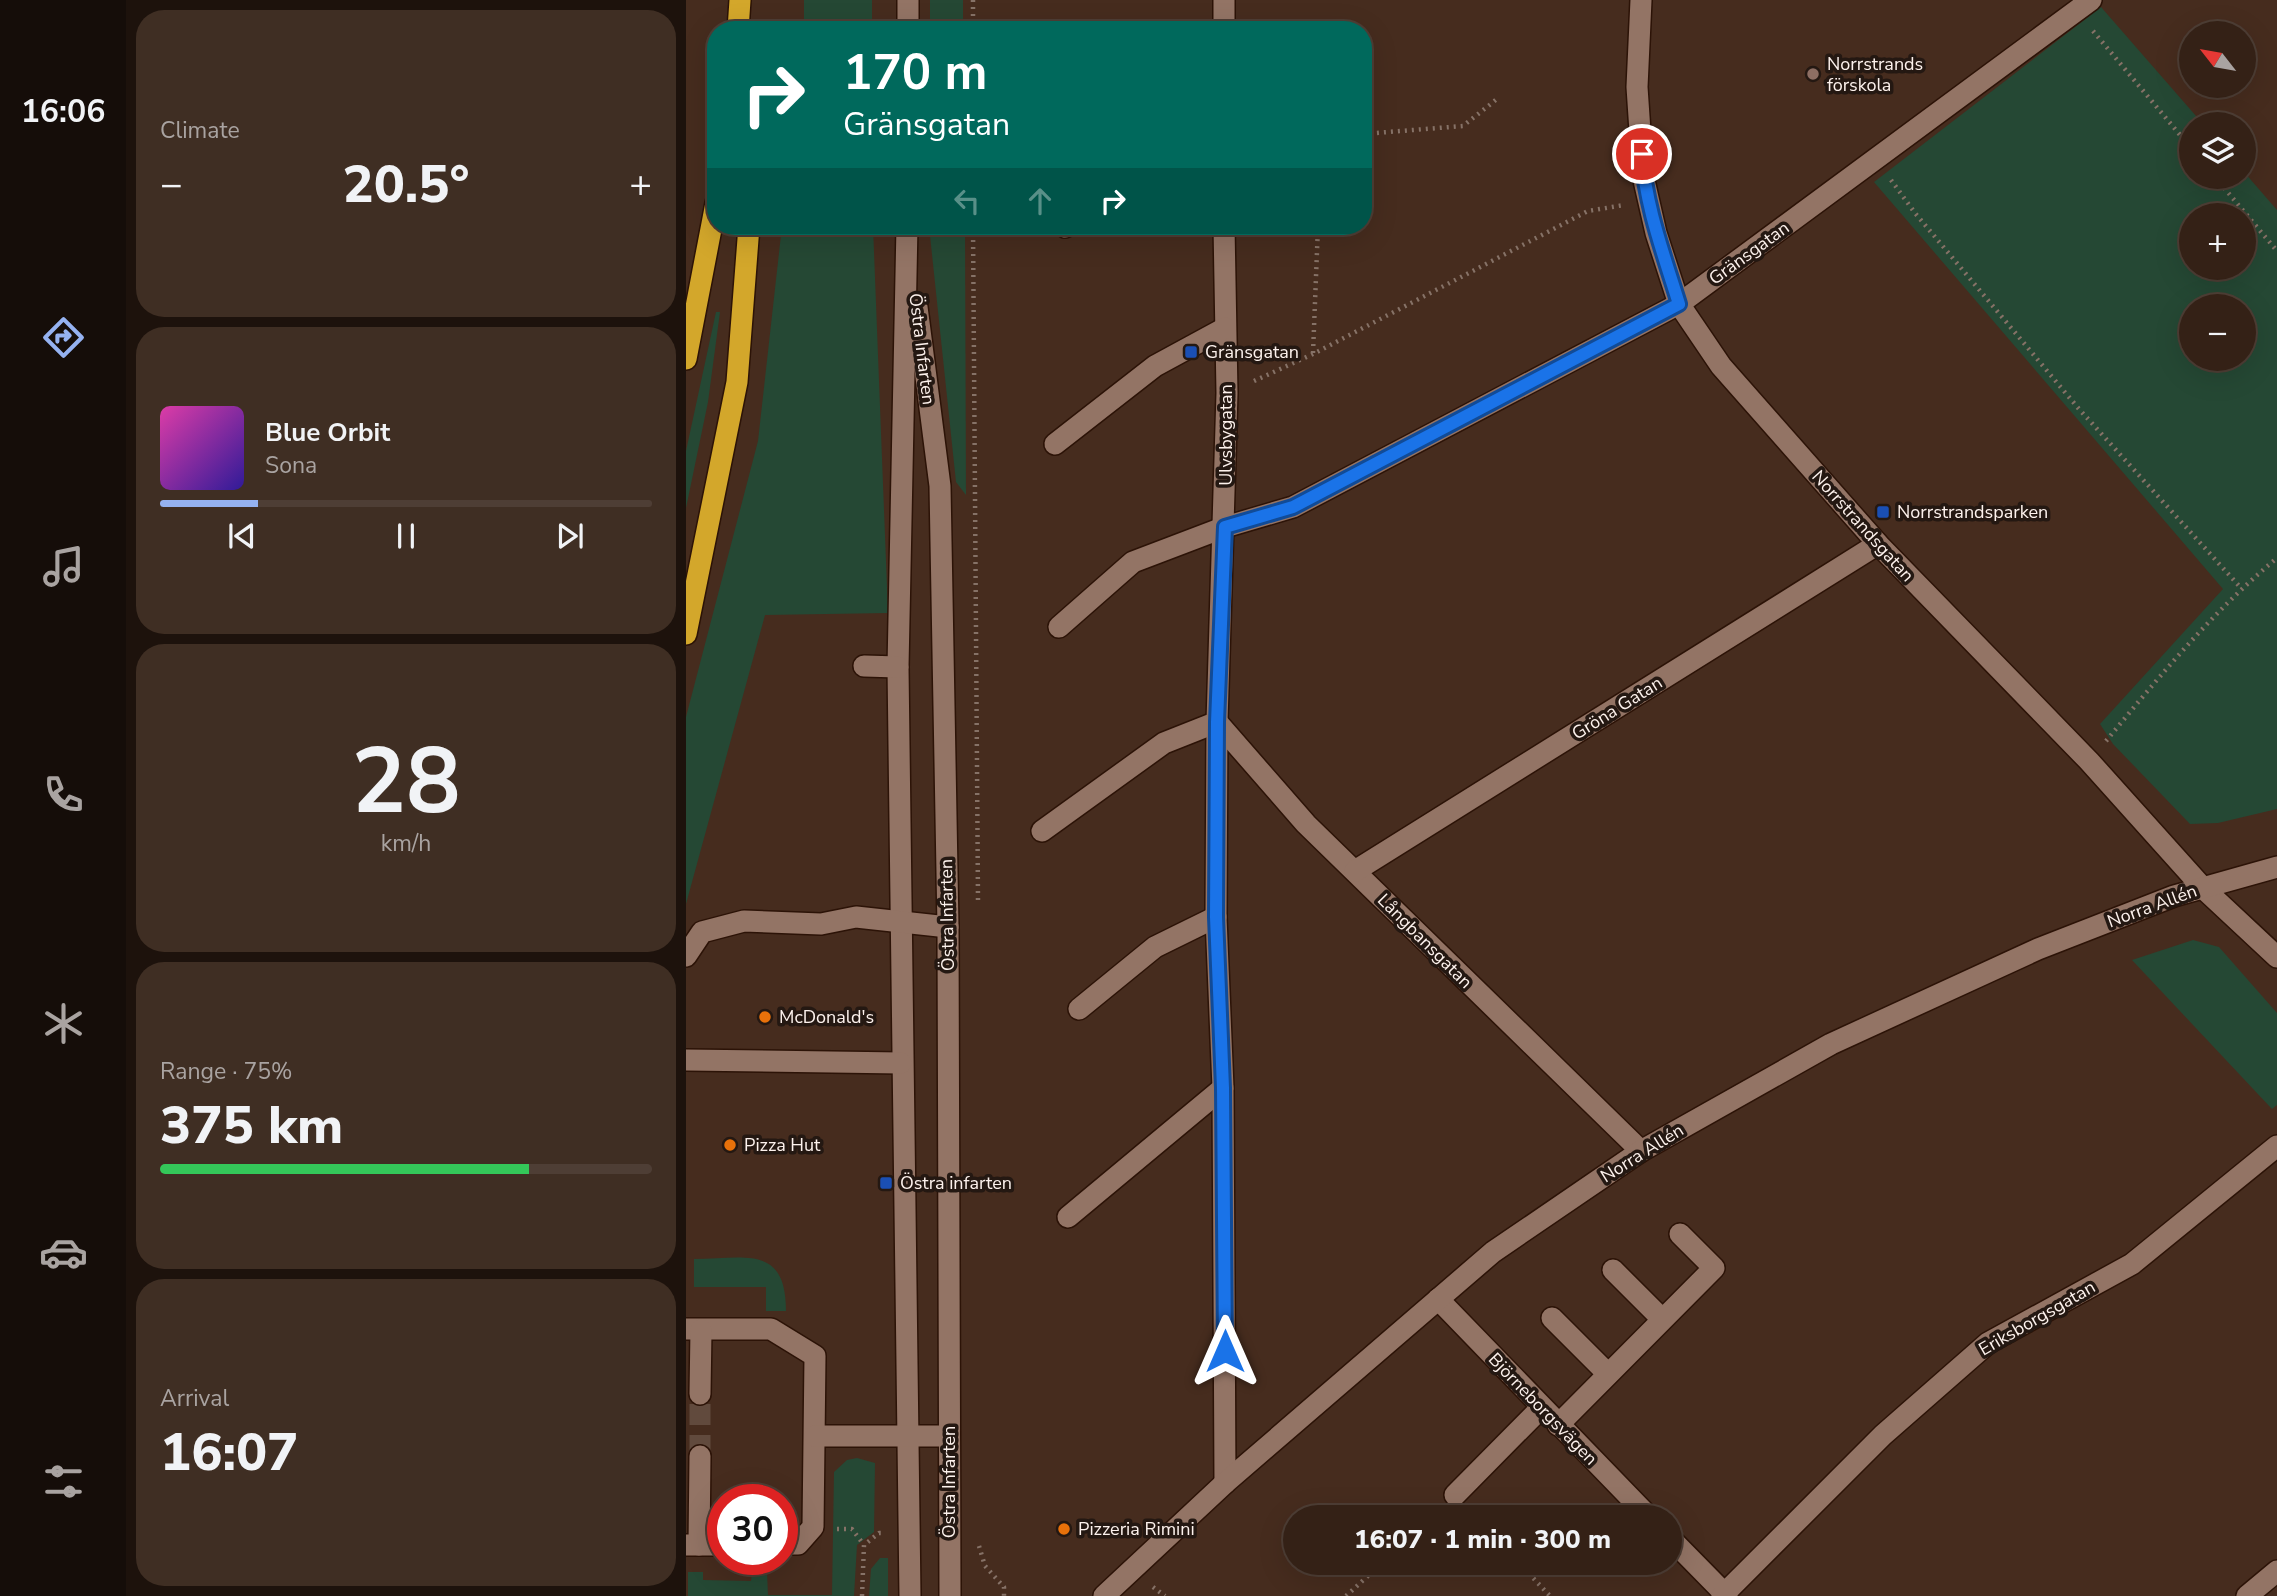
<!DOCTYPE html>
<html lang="en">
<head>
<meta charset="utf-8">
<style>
  body { margin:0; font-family:"Nunito Sans",sans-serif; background:#3f2e23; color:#f1f3f6; height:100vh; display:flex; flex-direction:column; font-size:26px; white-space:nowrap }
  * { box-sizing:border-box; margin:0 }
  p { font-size:23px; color:#a9a3a1 }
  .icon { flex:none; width:38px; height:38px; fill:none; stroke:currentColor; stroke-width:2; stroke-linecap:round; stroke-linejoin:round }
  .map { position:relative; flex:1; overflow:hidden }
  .sheet { display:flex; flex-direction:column; gap:10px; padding:10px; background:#1d120c; width:560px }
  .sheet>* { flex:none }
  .banner { position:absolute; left:21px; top:21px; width:665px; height:214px; border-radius:28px; box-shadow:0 7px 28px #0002,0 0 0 2px #4e3e35; background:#00695c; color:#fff; overflow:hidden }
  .needle { width:46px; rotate:301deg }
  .controls { position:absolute; left:1493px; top:21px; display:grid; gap:14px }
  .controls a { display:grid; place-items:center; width:77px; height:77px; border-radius:50%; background:#342116; box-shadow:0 7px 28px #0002,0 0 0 2px #4e3e35; font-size:35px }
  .speed { position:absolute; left:21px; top:1484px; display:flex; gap:14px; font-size:35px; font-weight:700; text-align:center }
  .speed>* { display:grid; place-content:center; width:91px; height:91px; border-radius:50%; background:#342116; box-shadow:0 7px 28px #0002,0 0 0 2px #4e3e35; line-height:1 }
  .speed .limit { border:10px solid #d22; background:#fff; color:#111 }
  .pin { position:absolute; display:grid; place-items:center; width:60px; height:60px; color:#fff; margin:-30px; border:4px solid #fff; border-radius:50%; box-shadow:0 2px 7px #0007 }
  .me { position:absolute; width:77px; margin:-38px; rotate:0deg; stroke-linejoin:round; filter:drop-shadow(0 0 5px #0008) }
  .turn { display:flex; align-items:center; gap:24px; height:147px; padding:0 21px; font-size:32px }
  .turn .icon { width:91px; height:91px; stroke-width:2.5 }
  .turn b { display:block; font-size:49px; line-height:60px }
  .lanes { display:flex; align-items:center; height:66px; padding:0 21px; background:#0003; justify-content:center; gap:35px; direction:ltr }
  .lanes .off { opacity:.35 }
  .big { font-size:52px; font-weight:800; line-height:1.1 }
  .sheet .tile { flex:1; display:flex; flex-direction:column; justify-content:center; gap:10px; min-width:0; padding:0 24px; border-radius:28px; background:#3f2e23 }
  .sheet .dial { align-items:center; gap:0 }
  .dial b { font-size:91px; line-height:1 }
  .song { display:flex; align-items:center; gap:21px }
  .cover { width:84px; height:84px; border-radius:10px; background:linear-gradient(135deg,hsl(320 70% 55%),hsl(250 70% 35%)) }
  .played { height:7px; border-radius:4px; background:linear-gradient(90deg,#95b2f1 20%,#4e3e35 20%) }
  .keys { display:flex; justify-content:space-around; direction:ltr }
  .heat { display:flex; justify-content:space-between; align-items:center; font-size:38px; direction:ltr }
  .charge { height:10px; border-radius:5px; background:linear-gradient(90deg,#34c759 75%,#4e3e35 0) }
  .trip { position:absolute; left:597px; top:1505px; width:399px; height:70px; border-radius:35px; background:#342116; box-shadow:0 7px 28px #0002,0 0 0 2px #4e3e35; font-weight:800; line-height:70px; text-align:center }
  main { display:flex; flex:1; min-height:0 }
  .tab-bar { display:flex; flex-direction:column; width:126px; justify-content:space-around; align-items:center; background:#150d09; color:#a9a3a1 }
  .tab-bar .icon { width:49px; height:49px }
  .tab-bar .current { color:#95b2f1 }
  .tab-bar b { font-size:32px; color:#f1f3f6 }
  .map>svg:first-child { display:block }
  .green { fill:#254834; fill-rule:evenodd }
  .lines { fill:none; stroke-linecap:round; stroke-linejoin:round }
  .minor-tunnel { stroke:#614a3d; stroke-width:21; stroke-dasharray:21 10; stroke-linecap:butt }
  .minor-casing { stroke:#2c1307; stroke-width:24 }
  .highway-casing { stroke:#2c1307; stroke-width:24 }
  .path { stroke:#867267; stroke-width:4.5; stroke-dasharray:2 5; stroke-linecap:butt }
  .minor { stroke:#937465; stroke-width:21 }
  .highway { stroke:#d3a72b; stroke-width:21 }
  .route-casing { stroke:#114b97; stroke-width:18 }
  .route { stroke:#1a73e8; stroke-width:12 }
  .education-dot { fill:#8d6e63; stroke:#241812; stroke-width:2.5 }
  .transit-dot { fill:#1a4fb4; stroke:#241812; stroke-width:2.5 }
  .food-dot { fill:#e8710a; stroke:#241812; stroke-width:2.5 }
  .labels { text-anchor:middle; stroke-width:7; stroke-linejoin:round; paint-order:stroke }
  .poi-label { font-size:18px; fill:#fdf2ed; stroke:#241812; text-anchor:start }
  .street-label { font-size:18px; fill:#fdf2ed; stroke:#241812 }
</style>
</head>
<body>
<main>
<nav class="tab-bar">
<b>16:06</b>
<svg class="icon current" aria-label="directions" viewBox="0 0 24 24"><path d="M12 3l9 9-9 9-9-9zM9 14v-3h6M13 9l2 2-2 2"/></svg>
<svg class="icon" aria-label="music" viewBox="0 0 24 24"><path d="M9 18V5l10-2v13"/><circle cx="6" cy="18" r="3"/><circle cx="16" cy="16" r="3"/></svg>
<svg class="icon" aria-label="phone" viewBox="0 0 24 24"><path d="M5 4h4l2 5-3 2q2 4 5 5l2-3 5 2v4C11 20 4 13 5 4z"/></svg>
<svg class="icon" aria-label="climate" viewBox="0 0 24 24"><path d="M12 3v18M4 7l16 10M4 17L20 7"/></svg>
<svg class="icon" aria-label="car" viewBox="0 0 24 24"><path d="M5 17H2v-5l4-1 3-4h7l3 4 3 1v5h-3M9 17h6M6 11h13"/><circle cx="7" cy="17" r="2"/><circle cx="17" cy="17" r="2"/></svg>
<svg class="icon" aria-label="filters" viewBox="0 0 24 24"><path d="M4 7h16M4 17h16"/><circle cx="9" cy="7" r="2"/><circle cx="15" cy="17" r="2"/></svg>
</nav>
<section class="sheet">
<div class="tile"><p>Climate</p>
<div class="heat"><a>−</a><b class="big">20.5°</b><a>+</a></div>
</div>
<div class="tile">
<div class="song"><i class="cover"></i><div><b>Blue Orbit</b><p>Sona</p></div></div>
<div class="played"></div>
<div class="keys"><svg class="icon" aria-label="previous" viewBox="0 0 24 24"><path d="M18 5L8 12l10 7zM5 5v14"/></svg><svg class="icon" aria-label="pause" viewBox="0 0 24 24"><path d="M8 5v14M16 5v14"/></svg><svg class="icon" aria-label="next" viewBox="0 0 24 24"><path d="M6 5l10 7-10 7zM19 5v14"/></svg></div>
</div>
<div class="tile dial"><b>28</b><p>km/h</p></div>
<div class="tile"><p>Range · 75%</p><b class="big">375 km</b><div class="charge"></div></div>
<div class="tile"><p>Arrival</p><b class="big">16:07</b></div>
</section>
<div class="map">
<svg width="1591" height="1596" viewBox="0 0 1591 1596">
  <rect width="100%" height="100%" fill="#462c1e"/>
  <!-- green -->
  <g class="green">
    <rect x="118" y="0" width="68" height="30"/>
    <rect x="244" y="0" width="33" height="30"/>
    <path d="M1415 7 1517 124H1505V177H1558V172L1591 210V809L1532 823 1504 824 1427 744 1414 724 1537 589 1188 182ZM1505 215H1558V268H1505ZM1505 306H1558V359H1505Z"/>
    <path d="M96 226H187L202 613 79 615 0 904V717L72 441Z"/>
    <path d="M243 226H279L280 495 270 482Z"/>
    <path d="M30 312H34L22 402 0 508V451Z"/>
    <path d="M1507 940 1533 947 1591 1013V1105L1586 1109 1446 960Z"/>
    <path d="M8 1259C59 1259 100 1244 100 1311H80V1287H8Z"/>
    <path d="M171 1458 189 1463 188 1532 171 1545 168 1596H2V1572H17V1580L65 1581 66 1572H81L82 1595H146L148 1472 161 1460Z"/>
    <path d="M194 1558H202V1596H183L185 1569Z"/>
  </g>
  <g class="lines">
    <!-- minor-tunnel -->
    <path class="minor-tunnel" d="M14 1456V1394"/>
    <defs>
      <g id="minor">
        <path d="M955 0 951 87 957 176 970 233 993 304 1035 366 1192 544 1403 761 1517 888 1591 957"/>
        <path d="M222 30V0"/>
        <path d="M538 30V0"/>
        <path d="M221 226 212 667 224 1596"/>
        <path d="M538 226 541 393 531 722 530 917 537 1088 539 1483"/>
        <path d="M379 227 381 226"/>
        <path d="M231 307 254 486 262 927 264 1596"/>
        <path d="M369 444 469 366 539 328"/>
        <path d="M373 627 447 562 539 527 607 507 993 304 1405 0"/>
        <path d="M178 666 212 667"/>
        <path d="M356 831 478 743 531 722 620 824 955 1151"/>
        <path d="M669 871 1192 544"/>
        <path d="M0 956 16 932 58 921 135 924 170 917 262 927"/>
        <path d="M393 1009 469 947 530 917"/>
        <path d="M0 1060 215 1063"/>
        <path d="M382 1217 537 1088"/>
        <path d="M927 1270 976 1319"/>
        <path d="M752 1299 963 1517"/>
        <path d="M866 1318 922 1374"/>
        <path d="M0 1329H85L129 1356 127 1527 112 1544H96"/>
        <path d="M14 1394 15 1330"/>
        <path d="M872 1425 1028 1268 994 1234"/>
        <path d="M129 1436H263"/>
        <path d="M769 1495 855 1408"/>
        <path d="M984 1538 1041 1596"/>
        <path d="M0 1545H37"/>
        <path d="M13 1545 14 1456"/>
        <path d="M418 1596 539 1483 807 1252 955 1151 1145 1044 1352 949 1488 896 1591 867"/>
        <path d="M1036 1596 1197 1435 1302 1343 1446 1264 1591 1146"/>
        <path d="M1561 1596 1591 1571"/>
      </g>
      <g id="highway">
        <path d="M52 30 54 0"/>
        <path d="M0 359 30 203"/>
        <path d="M0 634 51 382 63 226"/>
      </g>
    </defs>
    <!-- minor casing -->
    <use href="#minor" class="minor-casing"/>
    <!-- highway casing -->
    <use href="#highway" class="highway-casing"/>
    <!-- path -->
    <g class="path">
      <path d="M287 30V0"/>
      <path d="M1407 31 1505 148"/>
      <path d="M677 134 777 126 811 99"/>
      <path d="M1529 177 1591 251"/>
      <path d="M1205 180 1229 213 1393 409 1555 588"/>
      <path d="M287 226 292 901"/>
      <path d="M627 353 632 226"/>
      <path d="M568 381 627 354 902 211 938 205"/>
      <path d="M1420 741C1473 677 1526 612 1591 558"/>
      <path d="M151 1529H166L178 1545"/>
      <path d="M293 1546 299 1566 318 1587V1596"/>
      <path d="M833 1563 864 1596"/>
      <path d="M467 1587 479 1596"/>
      <path d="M176 1596 178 1545 193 1533H199"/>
      <path d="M660 1596 696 1563"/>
    </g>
    <!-- minor -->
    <use href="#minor" class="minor"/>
    <!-- highway -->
    <use href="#highway" class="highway"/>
  </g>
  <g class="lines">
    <defs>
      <path id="route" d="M539 1351 537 1088 530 917 531 722 539 527 607 507 993 304C978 255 959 205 956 154"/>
    </defs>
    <!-- route casing -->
    <use href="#route" class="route-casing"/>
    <!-- route -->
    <use href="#route" class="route"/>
  </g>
  <!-- markers -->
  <circle class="education-dot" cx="1127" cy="74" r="7"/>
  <g class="transit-dot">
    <rect x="498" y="345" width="14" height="14" rx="3.5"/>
    <rect x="1190" y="505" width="14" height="14" rx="3.5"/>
    <rect x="193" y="1176" width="14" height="14" rx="3.5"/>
  </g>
  <g class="food-dot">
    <circle cx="79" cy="1017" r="7"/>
    <circle cx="44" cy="1145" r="7"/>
    <circle cx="378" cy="1529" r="7"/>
  </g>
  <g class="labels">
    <!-- poi labels -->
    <g class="poi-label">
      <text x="1141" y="70">Norrstrands<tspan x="1141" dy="21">förskola</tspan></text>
      <text x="519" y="358">Gränsgatan</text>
      <text x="1211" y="518">Norrstrandsparken</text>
      <text x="93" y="1023">McDonald's</text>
      <text x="58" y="1151">Pizza Hut</text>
      <text x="214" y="1189">Östra infarten</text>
      <text x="392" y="1535">Pizzeria Rimini</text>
    </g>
    <!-- street labels -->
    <g class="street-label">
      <text transform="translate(1063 253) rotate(-36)" y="6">Gränsgatan</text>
      <text transform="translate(236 349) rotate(83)" y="6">Östra Infarten</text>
      <text transform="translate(540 435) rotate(-90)" y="6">Ulvsbygatan</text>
      <text transform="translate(1177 526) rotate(48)" y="6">Norrstrandsgatan</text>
      <text transform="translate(931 708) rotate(-32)" y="6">Gröna Gatan</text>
      <text transform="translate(1466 906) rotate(-20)" y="6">Norra Allén</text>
      <text transform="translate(261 915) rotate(-91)" y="6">Östra Infarten</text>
      <text transform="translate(739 941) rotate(45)" y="6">Långbansgatan</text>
      <text transform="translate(956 1153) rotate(-32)" y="6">Norra Allén</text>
      <text transform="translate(1351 1318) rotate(-30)" y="6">Eriksborgsgatan</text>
      <text transform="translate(857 1409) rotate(46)" y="6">Björneborgsvägen</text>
      <text transform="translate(263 1482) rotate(-90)" y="6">Östra Infarten</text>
    </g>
  </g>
</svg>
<div class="controls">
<a><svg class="needle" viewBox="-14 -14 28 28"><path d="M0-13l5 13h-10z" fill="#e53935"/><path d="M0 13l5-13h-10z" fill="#a9a3a1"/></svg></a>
<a><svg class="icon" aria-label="layers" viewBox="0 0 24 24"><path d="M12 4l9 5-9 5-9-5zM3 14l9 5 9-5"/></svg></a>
<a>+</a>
<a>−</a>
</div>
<div class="speed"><div class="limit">30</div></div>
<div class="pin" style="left:956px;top:154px;background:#d93025"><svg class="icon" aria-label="arrive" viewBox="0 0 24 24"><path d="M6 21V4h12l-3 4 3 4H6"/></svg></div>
<svg class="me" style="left:539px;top:1351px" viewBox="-20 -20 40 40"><path d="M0-17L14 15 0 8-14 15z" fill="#1a73e8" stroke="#fff" stroke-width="4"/></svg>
<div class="trip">16:07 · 1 min · 300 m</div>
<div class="banner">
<div class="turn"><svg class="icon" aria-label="right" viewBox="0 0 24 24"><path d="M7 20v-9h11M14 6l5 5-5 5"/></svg><div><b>170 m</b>Gränsgatan</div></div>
<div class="lanes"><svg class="icon off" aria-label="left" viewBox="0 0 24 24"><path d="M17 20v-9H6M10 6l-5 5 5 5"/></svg><svg class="icon off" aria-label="ahead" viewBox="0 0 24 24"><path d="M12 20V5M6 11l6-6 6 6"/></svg><svg class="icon" aria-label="right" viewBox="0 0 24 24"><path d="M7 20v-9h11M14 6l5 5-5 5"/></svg></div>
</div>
</div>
</main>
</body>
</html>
